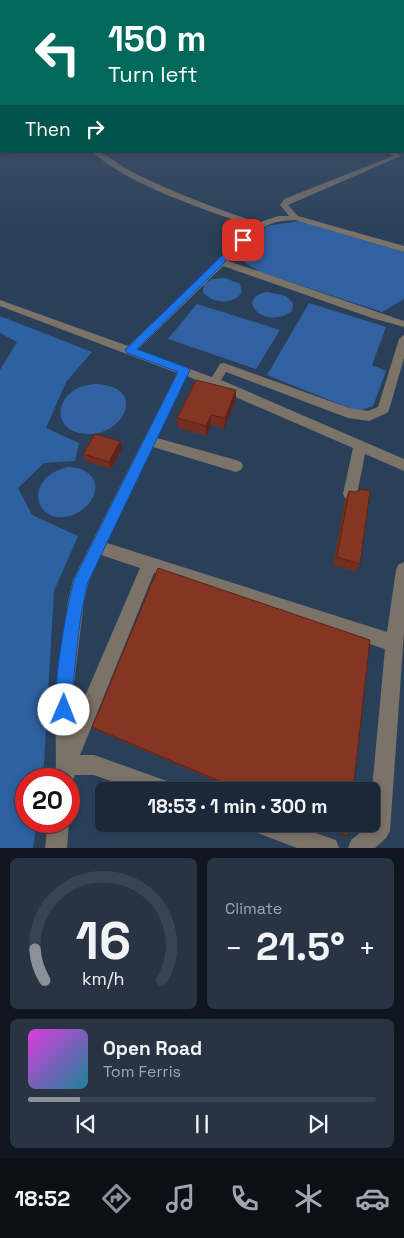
<!DOCTYPE html>
<html lang="en">
<head>
<meta charset="utf-8">
<style>
  body { margin:0; font-family:"Space Grotesk",sans-serif; background:#283443; color:#f1f3f6; height:100vh; display:flex; flex-direction:column; font-size:19px; white-space:nowrap }
  * { box-sizing:border-box; margin:0 }
  p { font-size:16px; color:#a0a6ae }
  .icon { flex:none; width:28px; height:28px; fill:none; stroke:currentColor; stroke-width:2; stroke-linecap:round; stroke-linejoin:round }
  .map { position:relative; height:848px; overflow:hidden }
  .drawer { display:flex; flex-direction:column; gap:10px; padding:10px; background:#0f161f; flex:1 }
  .drawer>* { flex:none }
  .top-card { position:absolute; left:0px; top:0px; width:405px; height:152px; box-shadow:0 2px 8px #0003,0 0 0 1px #394453; background:#00695c; color:#fff; overflow:hidden }
  .speed { position:absolute; left:15px; top:768px; display:flex; gap:10px; font-size:25px; font-weight:700; text-align:center }
  .speed>* { display:grid; place-content:center; width:65px; height:65px; border-radius:50%; background:#1b2838; box-shadow:0 2px 8px #0003,0 0 0 1px #394453; line-height:1 }
  .speed .limit { border:8px solid #d22; background:#fff; color:#111 }
  .pin { position:absolute; display:grid; place-items:center; width:42px; height:42px; color:#fff; margin:-21px; border-radius:10px; box-shadow:0 2px 8px #0006 }
  .me { position:absolute; width:55px; margin:-28px; rotate:1deg; stroke-linejoin:round; filter:drop-shadow(0 0 4px #0008) }
  .turn { display:flex; align-items:center; gap:18px; height:105px; padding:0 25px; font-size:22px }
  .turn .icon { width:65px; height:65px; stroke-width:2.5 }
  .turn b { display:block; font-size:35px; line-height:42px }
  .then { display:flex; align-items:center; height:48px; padding:0 25px; background:#0003; gap:10px; font-size:19px }
  .big { font-size:38px; font-weight:700; line-height:1.1 }
  .drawer .card { flex:1; display:flex; flex-direction:column; justify-content:center; gap:8px; min-width:0; padding:0 18px; border-radius:8px; background:#283443 }
  .drawer .dial { align-items:center; gap:0 }
  .dial svg { height:130px; overflow:visible; fill:none; stroke:#394453; stroke-width:7; stroke-linecap:round; text-anchor:middle }
  .dial text { fill:#f1f3f6; stroke:none }
  .song { display:flex; align-items:center; gap:15px }
  .cover { width:60px; height:60px; border-radius:8px; background:linear-gradient(135deg,hsl(300 70% 55%),hsl(190 70% 35%)) }
  .played { height:5px; border-radius:2px; background:linear-gradient(90deg,#8c9099 15%,#394453 15%) }
  .keys { display:flex; justify-content:space-around; direction:ltr }
  .heat { display:flex; justify-content:space-between; align-items:center; font-size:28px; direction:ltr }
  .drawer .tiles { flex:1; display:grid; gap:10px; grid-template-columns:1fr 1fr }
  .card:last-child { grid-column:span 2 }
  .trip { position:absolute; left:95px; top:782px; width:285px; height:50px; border-radius:8px; background:#1b2838; box-shadow:0 2px 8px #0003,0 0 0 1px #394453; font-weight:700; line-height:50px; text-align:center }
  .menu { display:flex; height:80px; justify-content:space-around; align-items:center; background:#0b1016; color:#a0a6ae }
  .menu .icon { width:35px; height:35px }
  .menu .on { color:#8c9099 }
  .menu b { font-size:22px; color:#f1f3f6 }
  .map>svg:first-child { display:block }
  .built { fill:#2a405a; fill-rule:evenodd }
  .forest { fill:#2d619f }
  .water { fill:#3261a1 }
  .lines { fill:none; stroke-linecap:round; stroke-linejoin:round }
  .minor { fill:#7c7368; fill-rule:evenodd }
  .wall { fill:#722e1e }
  .shaded-wall { fill:#5d2518 }
  .building { fill:#853523; stroke:#5d2518 }
  .route { fill:#1a73e8; stroke:#114b97 }
</style>
</head>
<body>
<div class="map">
<svg width="404" height="848" viewBox="0 0 404 848">
  <rect width="100%" height="100%" fill="#24354a"/>
  <!-- built -->
  <path class="built" d="M404 148V848H0V157L22 151H404ZM26 779H69V821H26ZM104 791H371V824H104Z"/>
  <!-- forest -->
  <path class="forest" d="M0 316 92 352 66 382 46 428 79 443 75 461 44 463 18 488 32 515 78 536 54 591 43 779H26V821H37L33 848H0V370L17 342 0 333Z"/>
  <!-- water -->
  <g class="water">
    <path d="M300 221 404 252V299L382 312 260 272 235 256 267 226Z"/>
    <path d="M225 278 240 284 242 292C234 305 212 304 203 292L204 284 212 279Z"/>
    <path d="M267 292 286 296 293 303 292 311C280 321 256 320 252 303 254 296 260 293 267 292Z"/>
    <path d="M309 303 386 327 372 365 386 371 373 406 361 410 352 409 267 375Z"/>
    <path d="M197 304 280 330 256 369 168 339Z"/>
    <path d="M95 384C154 386 119 446 76 432 55 425 57 402 73 391 80 386 87 385 95 384Z"/>
    <path d="M67 467C84 467 102 477 93 497 90 504 84 509 77 513 37 532 19 480 67 467Z"/>
  </g>
  <g class="lines">
    <!-- minor -->
    <g class="minor">
      <rect x="0" y="137" width="1" height="5"/>
      <path d="M91 151C104 151 114 161 125 168 167 191 212 206 257 223L278 216H289L280 205 284 199 393 156 386 151H394L401 156 288 205 298 216 404 246V252L295 220C259 220 251 238 228 261L404 321V327L372 318 223 266 137 350 212 377 220 364 224 363 349 408 368 411 378 407 399 339 404 335V358L389 410 387 413 369 421 348 418 226 372 221 380 404 459V471L365 454 357 494 355 498 350 500 345 498 343 494 353 448 187 376 157 438 236 460 241 462 243 466 241 470 236 472 153 447 107 543 387 632 396 570 398 565 404 562V632L390 831 386 838 375 848H348L351 840 371 824V800L385 649 154 573 80 755H94L167 781 174 784 177 791H139L94 775H75L71 786 69 787V779H54L56 765 55 692 68 601 73 580 177 373 0 306V300L128 346 253 227C203 208 131 187 91 151ZM101 555 140 568 74 722 73 692 84 601 89 581Z"/>
      <path d="M69 819V821L67 848H45L48 821H69Z"/>
      <path d="M249 824H289L336 840 339 848H297L252 831Z"/>
    </g>
  </g>
  <!-- wall -->
  <g class="wall">
    <path d="M236 400 224 429 211 425 206 436 178 428 177 418Z"/>
    <path d="M120 441 122 448 111 469 85 461 83 454Z"/>
    <path d="M349 491 355 492 360 564 355 572 333 565 345 500Z"/>
    <path d="M92 727 353 791H239L98 731Z"/>
    <path d="M315 824H349L348 836 340 834Z"/>
  </g>
  <!-- shaded-wall -->
  <g class="shaded-wall">
    <path d="M236 390V400L224 429 225 418Z"/>
    <path d="M211 415V425L206 436V426Z"/>
    <path d="M120 441 122 448 111 469 109 462Z"/>
  </g>
  <!-- building -->
  <g class="building">
    <path d="M196 380 236 390 225 418 211 415 206 426 177 418Z"/>
    <path d="M95 434 120 441 109 462 83 454Z"/>
    <path d="M362 489 370 491 360 564 337 557 349 491 355 492Z"/>
    <path d="M158 568 370 640 353 791H243L92 727Z"/>
    <path d="M319 824H349L348 836Z"/>
  </g>
  <!-- sky -->
  <linearGradient id="sky" x2="0" y2="1"><stop stop-color="#141d29"/><stop offset="0.49" stop-color="#3f516b"/><stop offset="1" stop-color="#3f516b" stop-opacity="0"/></linearGradient>
  <rect width="404" height="233" fill="url(#sky)"/>
  <!-- route -->
  <path class="route" d="M240 238 247 240 137 349 188 368 190 370 88 582C79 616 77 651 73 685 72 696 74 706 70 716L64 718 58 716C50 695 67 605 74 580L178 372 127 353 125 350Z"/>
</svg>
<div class="speed"><div class="limit">20</div></div>
<div class="pin" style="left:243px;top:240px;background:#d93025"><svg class="icon" aria-label="arrive" viewBox="0 0 24 24"><path d="M6 21V4h12l-3 4 3 4H6"/></svg></div>
<svg class="me" style="left:64px;top:710px" viewBox="-20 -20 40 40"><circle r="19" fill="#fff"/><path d="M0-13L10 11 0 6-10 11z" fill="#1a73e8"/></svg>
<div class="trip">18:53 · 1 min · 300 m</div>
<div class="top-card">
<div class="turn"><svg class="icon" aria-label="left" viewBox="0 0 24 24"><path d="M17 20v-9H6M10 6l-5 5 5 5"/></svg><div><b>150 m</b>Turn left</div></div>
<div class="then">Then<svg class="icon" aria-label="right" viewBox="0 0 24 24"><path d="M7 20v-9h11M14 6l5 5-5 5"/></svg></div>
</div>
</div>
<section class="drawer">
<div class="tiles">
<div class="card dial"><svg viewBox="0 0 100 80">
<path d="M14 69A42 42 0 1 1 86 69"/>
<path d="M14 69A42 42 0 0 1 8 50" stroke="#8c9099"/>
<text x="50" y="56" font-size="32" font-weight="700">16</text>
<text x="50" y="72" font-size="11">km/h</text>
</svg></div>
<div class="card"><p>Climate</p>
<div class="heat"><a>−</a><b class="big">21.5°</b><a>+</a></div>
</div>
<div class="card">
<div class="song"><i class="cover"></i><div><b>Open Road</b><p>Tom Ferris</p></div></div>
<div class="played"></div>
<div class="keys"><svg class="icon" aria-label="previous" viewBox="0 0 24 24"><path d="M18 5L8 12l10 7zM5 5v14"/></svg><svg class="icon" aria-label="pause" viewBox="0 0 24 24"><path d="M8 5v14M16 5v14"/></svg><svg class="icon" aria-label="next" viewBox="0 0 24 24"><path d="M6 5l10 7-10 7zM19 5v14"/></svg></div>
</div>
</div>
</section>
<nav class="menu">
<b>18:52</b>
<svg class="icon on" aria-label="directions" viewBox="0 0 24 24"><path d="M12 3l9 9-9 9-9-9zM9 14v-3h6M13 9l2 2-2 2"/></svg>
<svg class="icon" aria-label="music" viewBox="0 0 24 24"><path d="M9 18V5l10-2v13"/><circle cx="6" cy="18" r="3"/><circle cx="16" cy="16" r="3"/></svg>
<svg class="icon" aria-label="phone" viewBox="0 0 24 24"><path d="M5 4h4l2 5-3 2q2 4 5 5l2-3 5 2v4C11 20 4 13 5 4z"/></svg>
<svg class="icon" aria-label="climate" viewBox="0 0 24 24"><path d="M12 3v18M4 7l16 10M4 17L20 7"/></svg>
<svg class="icon" aria-label="car" viewBox="0 0 24 24"><path d="M5 17H2v-5l4-1 3-4h7l3 4 3 1v5h-3M9 17h6M6 11h13"/><circle cx="7" cy="17" r="2"/><circle cx="17" cy="17" r="2"/></svg>
</nav>
</body>
</html>
